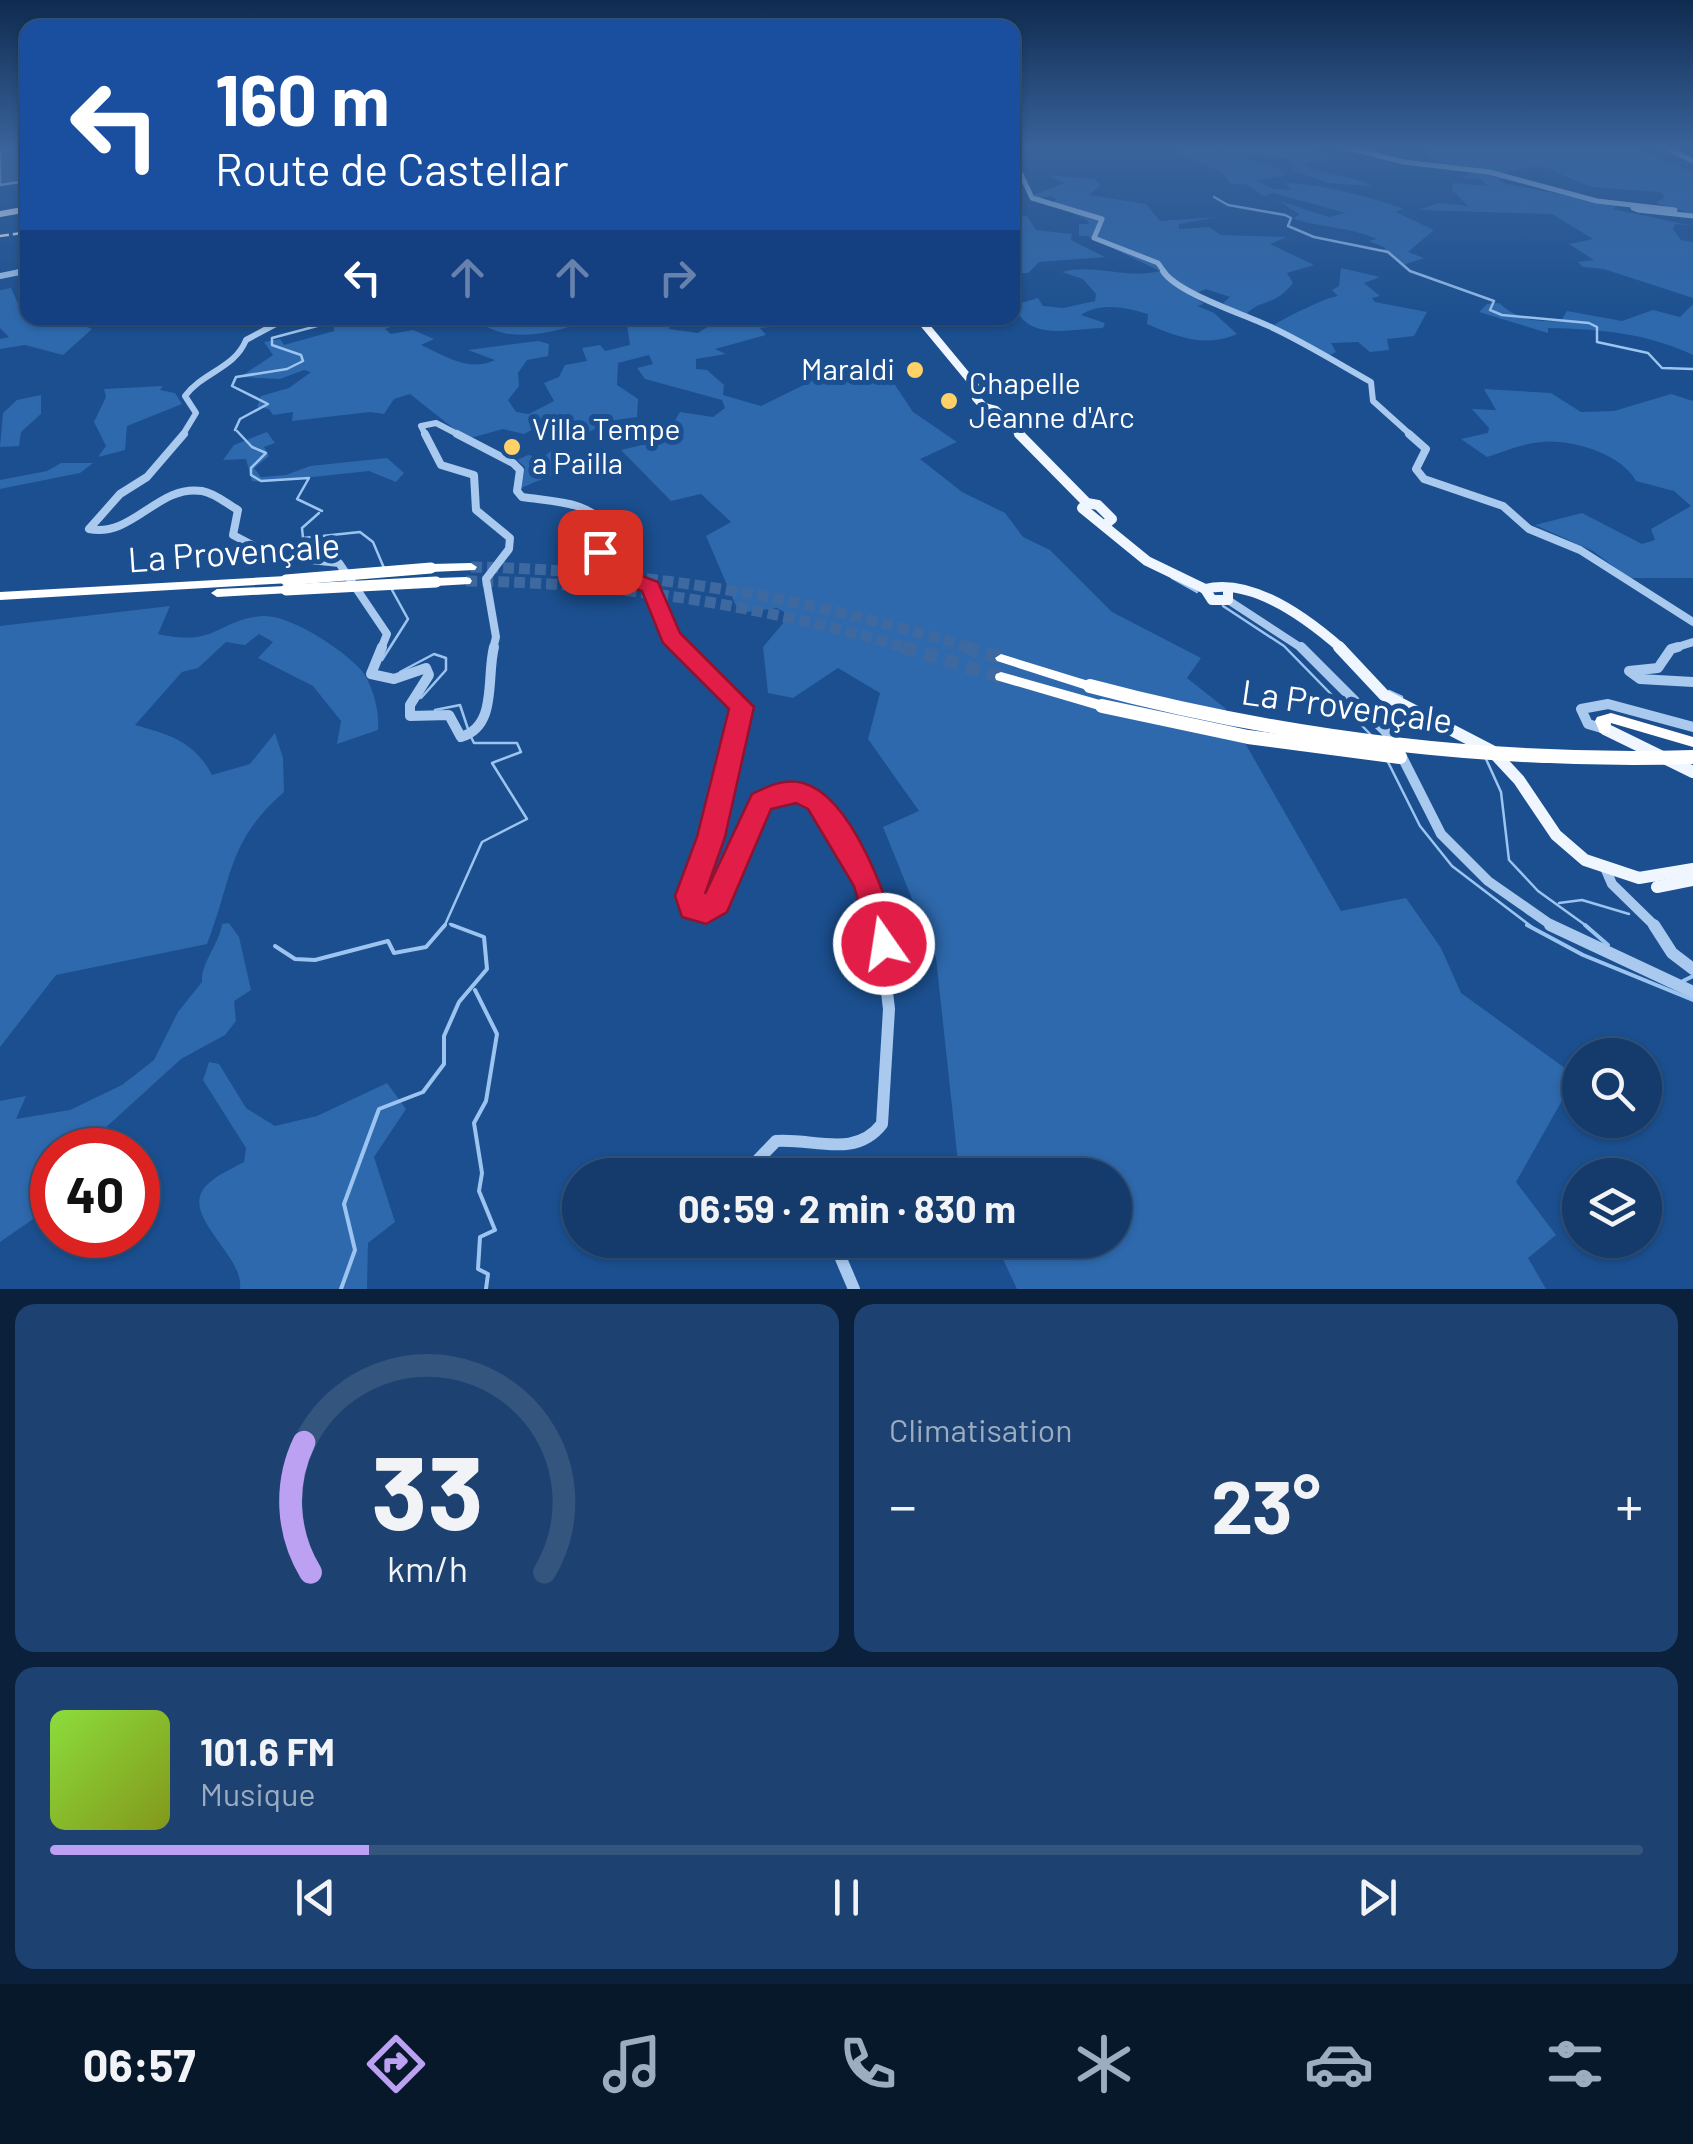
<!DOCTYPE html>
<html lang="fr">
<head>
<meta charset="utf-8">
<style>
  body { margin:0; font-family:Barlow,sans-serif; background:#1d4271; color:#f1f3f6; height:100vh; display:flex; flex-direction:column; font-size:38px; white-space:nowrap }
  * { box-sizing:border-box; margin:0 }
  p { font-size:32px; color:#9dadc1 }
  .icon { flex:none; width:55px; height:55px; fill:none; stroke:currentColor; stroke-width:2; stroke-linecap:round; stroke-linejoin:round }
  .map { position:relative; height:1289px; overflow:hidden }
  .sheet { display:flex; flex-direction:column; gap:15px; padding:15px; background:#0b203b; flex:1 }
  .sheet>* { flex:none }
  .banner { position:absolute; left:20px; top:20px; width:1000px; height:305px; border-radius:20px; box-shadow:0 2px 8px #0004,0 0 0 2px #33557e; background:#1a4fa0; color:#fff; overflow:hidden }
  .fabs { position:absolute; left:1562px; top:1038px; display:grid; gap:20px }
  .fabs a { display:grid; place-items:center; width:100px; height:100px; border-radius:50%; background:#143b6b; box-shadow:0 2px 8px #0004,0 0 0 2px #33557e; font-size:50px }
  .speed { position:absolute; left:30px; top:1128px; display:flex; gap:20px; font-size:50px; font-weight:700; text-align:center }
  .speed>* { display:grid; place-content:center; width:130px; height:130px; border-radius:50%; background:#143b6b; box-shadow:0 2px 8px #0004,0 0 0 2px #33557e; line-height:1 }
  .speed .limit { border:15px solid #d22; background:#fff; color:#111 }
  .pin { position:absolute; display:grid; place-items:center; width:85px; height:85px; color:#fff; margin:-42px; border-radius:20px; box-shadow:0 5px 15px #0006 }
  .me { position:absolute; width:110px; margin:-55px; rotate:347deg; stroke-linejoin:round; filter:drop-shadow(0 0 8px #0008) }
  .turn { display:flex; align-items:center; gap:35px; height:210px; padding:0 30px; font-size:45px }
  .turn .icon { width:130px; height:130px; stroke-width:2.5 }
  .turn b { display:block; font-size:70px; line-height:85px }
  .lanes { display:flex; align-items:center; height:95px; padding:0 30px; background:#0003; justify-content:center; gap:50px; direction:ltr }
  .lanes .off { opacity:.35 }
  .big { font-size:75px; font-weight:700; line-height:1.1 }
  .sheet .card { flex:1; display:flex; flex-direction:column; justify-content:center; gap:15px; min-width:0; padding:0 35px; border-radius:20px; background:#1d4271 }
  .sheet .dial { align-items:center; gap:0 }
  .dial svg { height:260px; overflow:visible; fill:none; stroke:#33557e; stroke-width:7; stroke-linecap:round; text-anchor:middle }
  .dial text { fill:#f1f3f6; stroke:none }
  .song { display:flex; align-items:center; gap:30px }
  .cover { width:120px; height:120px; border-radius:15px; background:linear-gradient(135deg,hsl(90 70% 55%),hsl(70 70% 35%)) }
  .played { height:10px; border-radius:5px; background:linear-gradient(90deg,#bca0f2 20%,#33557e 20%) }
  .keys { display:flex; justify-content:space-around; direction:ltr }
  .heat { display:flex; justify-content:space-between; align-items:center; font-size:55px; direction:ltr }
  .sheet .tiles { flex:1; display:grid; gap:15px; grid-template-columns:1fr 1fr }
  .card:last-child { grid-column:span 2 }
  .trip { position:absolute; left:562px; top:1158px; width:570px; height:100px; border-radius:50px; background:#143b6b; box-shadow:0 2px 8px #0004,0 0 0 2px #33557e; font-weight:700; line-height:100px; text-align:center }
  .dock { display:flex; height:160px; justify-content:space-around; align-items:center; background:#08182b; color:#9dadc1 }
  .dock .icon { width:70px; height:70px }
  .dock .selected { color:#bca0f2 }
  .dock b { font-size:45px; color:#f1f3f6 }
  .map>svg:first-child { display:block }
  .green { fill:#2e69ad }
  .water { fill:#3c6290; stroke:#9cc4f0; stroke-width:2.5 }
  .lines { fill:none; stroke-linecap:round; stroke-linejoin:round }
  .stream-far1 { stroke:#9cc4f0; stroke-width:2.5 }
  .stream { stroke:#9cc4f0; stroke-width:4 }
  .highway-tunnel-far1 { stroke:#3d69a0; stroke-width:11; stroke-dasharray:11 5; stroke-linecap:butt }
  .highway-tunnel { stroke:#3d69a0; stroke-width:14; stroke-dasharray:14 8; stroke-linecap:butt }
  .minor-far4 { stroke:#a9c9ee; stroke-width:5 }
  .minor-far3 { stroke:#a9c9ee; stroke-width:6 }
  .minor-far2 { stroke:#a9c9ee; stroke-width:8 }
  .minor-far1 { stroke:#a9c9ee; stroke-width:10 }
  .minor { stroke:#a9c9ee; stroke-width:12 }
  .major-far3 { stroke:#f0f6ff; stroke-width:6 }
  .major-far2 { stroke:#f0f6ff; stroke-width:8 }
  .major-far1 { stroke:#f0f6ff; stroke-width:10 }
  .major { stroke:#f0f6ff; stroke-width:12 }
  .highway { fill:#fff; fill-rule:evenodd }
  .rail { stroke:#fff; stroke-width:2.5; stroke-dasharray:9 4; stroke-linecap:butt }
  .highway-bridge-far1 { stroke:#fff; stroke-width:11 }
  .highway-bridge { stroke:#fff; stroke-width:14 }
  .route { fill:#e11d48; stroke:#92132f; stroke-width:2.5 }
  .poi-dot { fill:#ffd166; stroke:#1b4f8f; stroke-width:4 }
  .labels { text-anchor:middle; stroke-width:10; stroke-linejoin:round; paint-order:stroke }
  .far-poi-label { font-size:30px; fill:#fff; stroke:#1b4f8f; text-anchor:start }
  .street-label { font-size:35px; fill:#fff; stroke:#1b4f8f }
</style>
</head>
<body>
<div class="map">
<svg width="1693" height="1289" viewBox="0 0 1693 1289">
  <rect width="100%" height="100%" fill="#1b4f8f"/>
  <!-- green -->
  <g class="green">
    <path d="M1216 147H1303L1336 158 1304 164C1326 177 1356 175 1372 186L1329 183 1294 171 1289 158 1237 155 1286 171 1281 173 1288 175 1256 180 1273 189 1292 190 1285 183C1314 183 1374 197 1403 209L1396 212 1434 230 1408 252 1424 258 1403 265 1383 250 1386 248 1369 241 1377 239C1348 227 1324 228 1294 219L1299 214 1279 201 1329 217 1346 213 1273 193 1264 196 1246 184H1231L1222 173 1178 152 1195 148 1230 153Z"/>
    <path d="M1433 147H1631L1693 172V214L1656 203 1665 197 1660 192 1592 187 1540 166 1497 174 1503 178 1498 180 1507 184 1617 205 1613 209 1693 226 1675 224 1673 229 1681 240 1693 242V298L1604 269 1583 267 1578 262 1594 260 1569 244 1593 239 1552 214 1419 210 1438 203 1468 206 1452 190 1453 183 1488 186 1480 179 1463 178 1472 172 1426 157Z"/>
    <path d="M1048 175 1094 179 1100 185 1089 195 1146 204 1160 221 1217 217 1179 224V229L1209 227 1221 235 1287 237 1270 244 1314 265 1287 273 1293 283C1275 307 1258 299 1245 316L1223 303 1230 297 1206 289 1191 295 1204 304 1197 306 1214 313 1237 334C1206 348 1177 337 1147 324L1148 314C1125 307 1100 302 1081 315L1105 323 1103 328C1071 328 1029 343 1014 305L1038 298 1043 306 1063 308 1095 301 1096 294 1083 279 1062 272C1096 263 1126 280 1160 271L1087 236H1079V224H1089L1087 220 1053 204 1056 199 1050 196 1038 199 1033 195 1064 183Z"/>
    <path d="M1013 215 1027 216 1036 230 1072 234 1071 240 1105 257 1039 262 1028 273H1013Z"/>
    <path d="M1341 268 1380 277 1364 283 1380 296 1372 298 1375 302 1427 312 1414 336 1387 339 1389 350 1370 352 1358 342 1331 343 1336 352 1328 356 1274 325C1286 317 1327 297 1338 296L1332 290 1339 286Z"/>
    <path d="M11 288 25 319 68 318 92 329 63 355 25 345 0 349V339L9 337 0 328V290Z"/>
    <path d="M1499 303C1518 320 1536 322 1561 321L1567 311 1622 321 1653 310 1680 317 1693 304V355C1647 333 1599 329 1548 328V333L1479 312 1487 304Z"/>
    <path d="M344 318H376L391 327 385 329 391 334 413 330 434 339 421 345C444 355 468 373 495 360L468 350 538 341 549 344 548 356 527 360 518 373 519 386 508 400 516 412 529 414 554 401 544 383 559 377 565 365 587 361 582 348 600 345 605 351 630 345 626 318H684L672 322 669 329 698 333 721 318H816L801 324 760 328 766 335 715 349 726 354 696 359V369L707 370 724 385 723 395 761 406 820 377 885 370 913 412 957 442 920 459 962 492 1005 513 1023 537 1050 550 1112 612 1201 658 1187 678 1225 708 1341 911 1406 898 1441 948 1461 993 1576 1076 1516 1182 1556 1235 1528 1258 1546 1289H1017L994 1240H1115V1175H964L958 1162 936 958 883 827 919 811 868 739 880 693 838 668 793 698 768 693 763 647 790 615 777 608 739 613 706 536 731 522 701 494 671 501 621 450 663 440 680 412 713 417 725 408 722 400 645 379 637 368 653 364 649 355 618 363 617 385 638 399 637 417 609 421 589 432 545 423 524 434 503 429 467 439 410 394 394 399 384 414 370 412 292 421 293 412 273 415 269 409 257 407 261 396 289 388 311 372 304 370 280 379 240 377 273 355 264 342 280 339 284 345 334 331V325Z"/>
    <path d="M472 318H572L582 323C544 335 506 344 472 318Z"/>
    <path d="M163 386 160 390 175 393 182 404 127 426 125 450 98 457 106 446 94 422 106 397 104 389Z"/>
    <path d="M1484 389 1551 393 1581 412 1614 411 1671 394 1693 401V578H1629L1593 551 1535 525 1582 513 1642 544 1655 540 1651 529 1691 506 1674 491 1636 481C1621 454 1572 439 1542 442 1524 443 1504 452 1487 457L1461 439 1488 433 1489 428 1472 409 1496 410Z"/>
    <path d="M41 395V414L21 432 19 446 0 447 3 413 17 400Z"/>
    <path d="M267 432 275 443 264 447 269 456 254 468 261 477 286 475 310 466 387 458 404 473 396 482 369 471 266 482 252 481 246 459 223 460 234 445Z"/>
    <path d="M551 451 563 458 559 472 521 488 525 467 517 460 528 455 543 458Z"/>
    <path d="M61 463H93L80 473 0 489V480L47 471Z"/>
    <path d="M170 606 158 634C218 647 215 621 262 616 290 614 344 650 362 671 373 685 380 714 378 730L337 744 341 721 313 686 258 658 273 642 259 634 245 645 226 642 198 668 182 672 135 725C170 735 194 741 212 775L250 764 275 733 283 758 284 792C227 842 233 877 207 944L56 975 0 1047V626Z"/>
    <path d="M229 923 239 937 251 990 234 1001 236 1021 225 1035 181 1059 81 1150H52V1206L0 1242V1101L26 1096 16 1119 70 1110 122 1085 154 1060 178 1012 202 982C201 962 219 945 222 924Z"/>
    <path d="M209 1062 219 1064 246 1108 275 1126 317 1116 387 1083 406 1109 374 1157 395 1222 368 1243 367 1289H240C245 1254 174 1213 209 1183 219 1174 233 1168 244 1162L246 1148 203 1080Z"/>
  </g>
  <!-- water -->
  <path class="water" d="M0 147H27V181L0 185Z"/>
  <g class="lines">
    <!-- stream-far1 -->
    <g class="stream-far1">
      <path d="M1214 197 1228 205 1285 215 1291 218 1288 226 1314 237 1388 252 1410 271 1494 301 1490 310 1502 315 1589 323 1597 327V342L1648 353 1662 368 1693 369"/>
      <path d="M235 430 240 419 268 404 232 386 236 377 287 369 303 361 301 355 272 345V338L347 318"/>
      <path d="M237 431 252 447 266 453 251 468V475L261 481 309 478 297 499 322 511"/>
      <path d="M319 513 302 528 303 538 360 532 373 542 384 568"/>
      <path d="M1172 578 1197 592"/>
      <path d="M1223 606 1284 646 1373 737"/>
      <path d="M382 660 408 619 392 590"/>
      <path d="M400 672 434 654 446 658V670L421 698"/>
      <path d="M1389 691 1402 697"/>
      <path d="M435 710 460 705 468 729"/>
      <path d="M1486 759 1501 792 1509 860 1538 891 1588 927"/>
      <path d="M1387 760 1420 826 1452 866 1532 927"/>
      <path d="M1559 903 1582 900 1629 914"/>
      <path d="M450 924 458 927"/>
      <path d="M444 927 482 842 527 819 492 763 521 752 517 743H474L471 737"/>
    </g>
    <!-- stream -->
    <g class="stream">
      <path d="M1527 925 1583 955 1693 1000"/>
      <path d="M1585 925 1608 945"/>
      <path d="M275 946 295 959 315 960 388 941 394 953 426 947 445 925"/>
      <path d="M1683 981 1693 976"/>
      <path d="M475 990 497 1034 486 1101 474 1123 482 1173 479 1191 495 1230 480 1237 478 1269 488 1274 486 1289"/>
      <path d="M341 1289 355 1250 344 1204 379 1109 423 1092 444 1064V1036L459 1002 487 969 484 937 452 925"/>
    </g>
    <!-- highway-tunnel-far1 -->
    <g class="highway-tunnel-far1">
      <path d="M471 567C643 570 809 597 973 649"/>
      <path d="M466 581C626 583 758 605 911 649"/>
    </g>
    <!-- highway-tunnel -->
    <g class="highway-tunnel">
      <path d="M903 647 1001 677"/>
      <path d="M965 647 1001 658"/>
    </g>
    <!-- minor-far4 -->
    <g class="minor-far4">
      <path d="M1344 147 1404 162 1489 172 1597 201 1675 210 1633 208 1638 210 1693 216"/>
      <path d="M1664 147 1693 161"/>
      <path d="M1012 171 1021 174 1032 198 1102 219 1094 238 1158 263 1165 273"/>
      <path d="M14 273 28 270"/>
    </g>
    <!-- minor-far3 -->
    <g class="minor-far3">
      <path d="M1163 271C1178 294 1247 315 1273 328 1307 344 1339 364 1371 382L1373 401 1412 436"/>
      <path d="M0 276 25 271"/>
      <path d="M182 436 196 413 185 396C203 372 235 368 246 340L287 318"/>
      <path d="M426 436 421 426 436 423 461 436"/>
    </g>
    <!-- minor-far2 -->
    <g class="minor-far2">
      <path d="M184 434 147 477 120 494 89 529C133 538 158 484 202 491 215 493 227 504 238 510L233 535 273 556 339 563 387 634 381 649"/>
      <path d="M425 434 441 465 474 475 476 510 510 538 509 549 486 579 496 637 493 649"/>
      <path d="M457 434 513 463 520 470 517 491 522 497C555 502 589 500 610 530L596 566 646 582 671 637 683 649"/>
      <path d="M1409 434 1426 449 1416 469 1424 479 1503 506 1529 529 1580 550 1693 622"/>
      <path d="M1228 600 1303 649"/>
      <path d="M1671 649 1693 642"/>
    </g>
    <!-- minor-far1 -->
    <g class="minor-far1">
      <path d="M382 647 371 674 394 679 426 668 429 675 410 705V716L449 715 461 737C498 726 486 678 494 647"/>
      <path d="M681 647 742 707 692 908 705 910 716 903 761 802 790 791C836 800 869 886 880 927"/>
      <path d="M1301 647 1393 739 1441 834 1488 881 1554 927"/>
      <path d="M1678 647 1671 649 1658 668 1629 671 1640 679 1693 682"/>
      <path d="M1605 729 1588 724 1581 709 1608 704 1693 727"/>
      <path d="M1606 870 1612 884 1656 927"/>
    </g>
    <!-- minor -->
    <g class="minor">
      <path d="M1550 925 1693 992"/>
      <path d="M1654 925 1672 953 1693 969"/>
      <path d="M753 1175 754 1164 776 1141C814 1138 855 1159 882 1124L889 1009 879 925"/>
      <path d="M833 1240 854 1289"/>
    </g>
    <!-- major-far3 -->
    <path class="major-far3" d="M0 214 28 209"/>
    <!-- major-far2 -->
    <path class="major-far2" d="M919 318 981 393 976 398 984 407 996 410 1022 436"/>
    <!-- major-far1 -->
    <g class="major-far1">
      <path d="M1019 434 1087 503 1098 505 1112 519 1106 524"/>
      <path d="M1087 503 1082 508 1147 561 1205 589 1212 600H1228V591"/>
      <path d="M1205 589C1252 577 1309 620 1342 649"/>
    </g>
    <!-- major -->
    <g class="major">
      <path d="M1339 647 1384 695 1492 751 1519 780 1556 835 1585 860 1639 878 1693 869"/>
      <path d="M1605 729 1693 772"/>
      <path d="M1657 887 1693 880"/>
    </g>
    <!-- highway -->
    <g class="highway">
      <path d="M471 563 477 567 475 570 431 572 425 568 431 564Z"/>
      <path d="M286 576 290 577 292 580 290 583 0 600V592Z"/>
      <path d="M466 577 470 578 472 581 470 584 436 586 430 582 436 578Z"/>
      <path d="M286 586 290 587 292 590 290 593 217 597 211 593 217 589Z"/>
      <path d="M1001 654 1095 683 1097 686 1095 689 1090 691 997 661 995 658Z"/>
      <path d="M1001 672 1107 702 1109 706 1107 710 1102 711 996 680 995 677 996 674Z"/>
      <path d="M1611 713 1693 737V747L1611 723 1610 733H1600L1595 721 1597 717Z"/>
    </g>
    <!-- rail -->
    <path class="rail" d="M0 236 28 232"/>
    <!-- highway-bridge-far1 -->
    <g class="highway-bridge-far1">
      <path d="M286 580 431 568"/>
      <path d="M286 590 436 582"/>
    </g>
    <!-- highway-bridge -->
    <g class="highway-bridge">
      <path d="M1090 686C1289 739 1487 763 1693 757"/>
      <path d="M1102 706 1248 737 1400 757"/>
    </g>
  </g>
  <!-- sky -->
  <linearGradient id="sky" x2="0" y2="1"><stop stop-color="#0f2b4f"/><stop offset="0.45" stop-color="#39639b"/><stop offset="1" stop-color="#39639b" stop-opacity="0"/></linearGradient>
  <rect width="1693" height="327" fill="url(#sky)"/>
  <!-- route -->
  <path class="route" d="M600 545 611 552 610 564 658 582 680 633 754 707 725 837 705 894 752 794C768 786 785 778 803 783 853 797 887 899 900 944L895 954 884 958 874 954 854 886 808 809 796 803 771 809 727 912 706 924 682 917 675 896 697 837 729 709 663 643 642 591 591 573 590 552Z"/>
  <!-- markers -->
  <g class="poi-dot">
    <circle cx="915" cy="370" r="10"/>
    <circle cx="949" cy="401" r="10"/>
    <circle cx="512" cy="447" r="10"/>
  </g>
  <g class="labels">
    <!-- far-poi labels -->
    <g class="far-poi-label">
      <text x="895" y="380" text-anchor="end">Maraldi</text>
      <text x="969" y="394">Chapelle<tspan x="969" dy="34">Jeanne d'Arc</tspan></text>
      <text x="532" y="440">Villa Tempe<tspan x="532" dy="34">a Pailla</tspan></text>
    </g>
    <!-- street labels -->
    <g class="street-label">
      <text transform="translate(234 553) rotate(-4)" y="12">La Provençale</text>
      <text transform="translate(1347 707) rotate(8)" y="12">La Provençale</text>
    </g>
  </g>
</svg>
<div class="fabs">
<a><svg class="icon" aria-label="search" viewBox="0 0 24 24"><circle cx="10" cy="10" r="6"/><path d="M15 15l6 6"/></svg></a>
<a><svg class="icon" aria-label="layers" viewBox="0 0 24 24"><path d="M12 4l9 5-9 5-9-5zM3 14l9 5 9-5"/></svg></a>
</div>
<div class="speed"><div class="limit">40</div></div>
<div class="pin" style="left:600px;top:552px;background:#d93025"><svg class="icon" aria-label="arrive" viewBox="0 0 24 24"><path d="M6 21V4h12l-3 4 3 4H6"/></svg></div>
<svg class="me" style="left:884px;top:944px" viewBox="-20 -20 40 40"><circle r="17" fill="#e11d48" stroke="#fff" stroke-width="3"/><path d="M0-11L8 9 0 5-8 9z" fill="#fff"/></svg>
<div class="trip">06:59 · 2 min · 830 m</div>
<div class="banner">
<div class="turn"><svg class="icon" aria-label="left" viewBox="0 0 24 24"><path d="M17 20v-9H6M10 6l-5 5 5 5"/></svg><div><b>160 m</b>Route de Castellar</div></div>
<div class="lanes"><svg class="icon" aria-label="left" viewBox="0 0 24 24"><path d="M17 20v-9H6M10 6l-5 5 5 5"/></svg><svg class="icon off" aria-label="ahead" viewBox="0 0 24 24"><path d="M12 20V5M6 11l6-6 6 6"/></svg><svg class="icon off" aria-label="ahead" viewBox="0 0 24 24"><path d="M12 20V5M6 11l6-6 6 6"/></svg><svg class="icon off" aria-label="right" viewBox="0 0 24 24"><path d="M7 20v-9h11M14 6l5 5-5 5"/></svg></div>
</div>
</div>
<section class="sheet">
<div class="tiles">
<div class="card dial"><svg viewBox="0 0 100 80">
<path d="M14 69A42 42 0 1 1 86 69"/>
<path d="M14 69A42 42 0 0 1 12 29" stroke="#bca0f2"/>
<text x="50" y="56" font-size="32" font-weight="700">33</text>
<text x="50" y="72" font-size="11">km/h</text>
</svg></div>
<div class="card"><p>Climatisation</p>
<div class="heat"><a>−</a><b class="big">23°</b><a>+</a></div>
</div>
<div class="card">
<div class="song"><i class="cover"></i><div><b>101.6 FM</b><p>Musique</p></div></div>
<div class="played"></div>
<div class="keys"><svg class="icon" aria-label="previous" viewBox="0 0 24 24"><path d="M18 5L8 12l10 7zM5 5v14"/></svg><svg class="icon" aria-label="pause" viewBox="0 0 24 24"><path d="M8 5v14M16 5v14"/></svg><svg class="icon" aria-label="next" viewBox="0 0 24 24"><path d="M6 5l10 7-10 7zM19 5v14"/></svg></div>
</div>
</div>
</section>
<nav class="dock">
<b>06:57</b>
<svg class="icon selected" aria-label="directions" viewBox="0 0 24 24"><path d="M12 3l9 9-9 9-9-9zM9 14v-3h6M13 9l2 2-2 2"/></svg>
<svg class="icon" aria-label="music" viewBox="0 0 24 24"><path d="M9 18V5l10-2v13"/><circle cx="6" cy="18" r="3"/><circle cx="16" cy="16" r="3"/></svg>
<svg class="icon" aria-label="phone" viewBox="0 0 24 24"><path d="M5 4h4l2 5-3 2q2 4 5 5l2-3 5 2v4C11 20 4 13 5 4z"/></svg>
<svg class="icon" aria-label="climate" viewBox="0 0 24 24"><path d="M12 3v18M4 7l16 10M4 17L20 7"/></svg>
<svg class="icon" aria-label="car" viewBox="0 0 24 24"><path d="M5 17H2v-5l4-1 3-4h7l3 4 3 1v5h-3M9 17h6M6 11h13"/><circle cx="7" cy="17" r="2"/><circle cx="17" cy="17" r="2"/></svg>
<svg class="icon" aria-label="filters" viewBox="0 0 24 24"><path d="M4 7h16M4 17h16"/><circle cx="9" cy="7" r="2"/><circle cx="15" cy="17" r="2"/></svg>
</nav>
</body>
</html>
